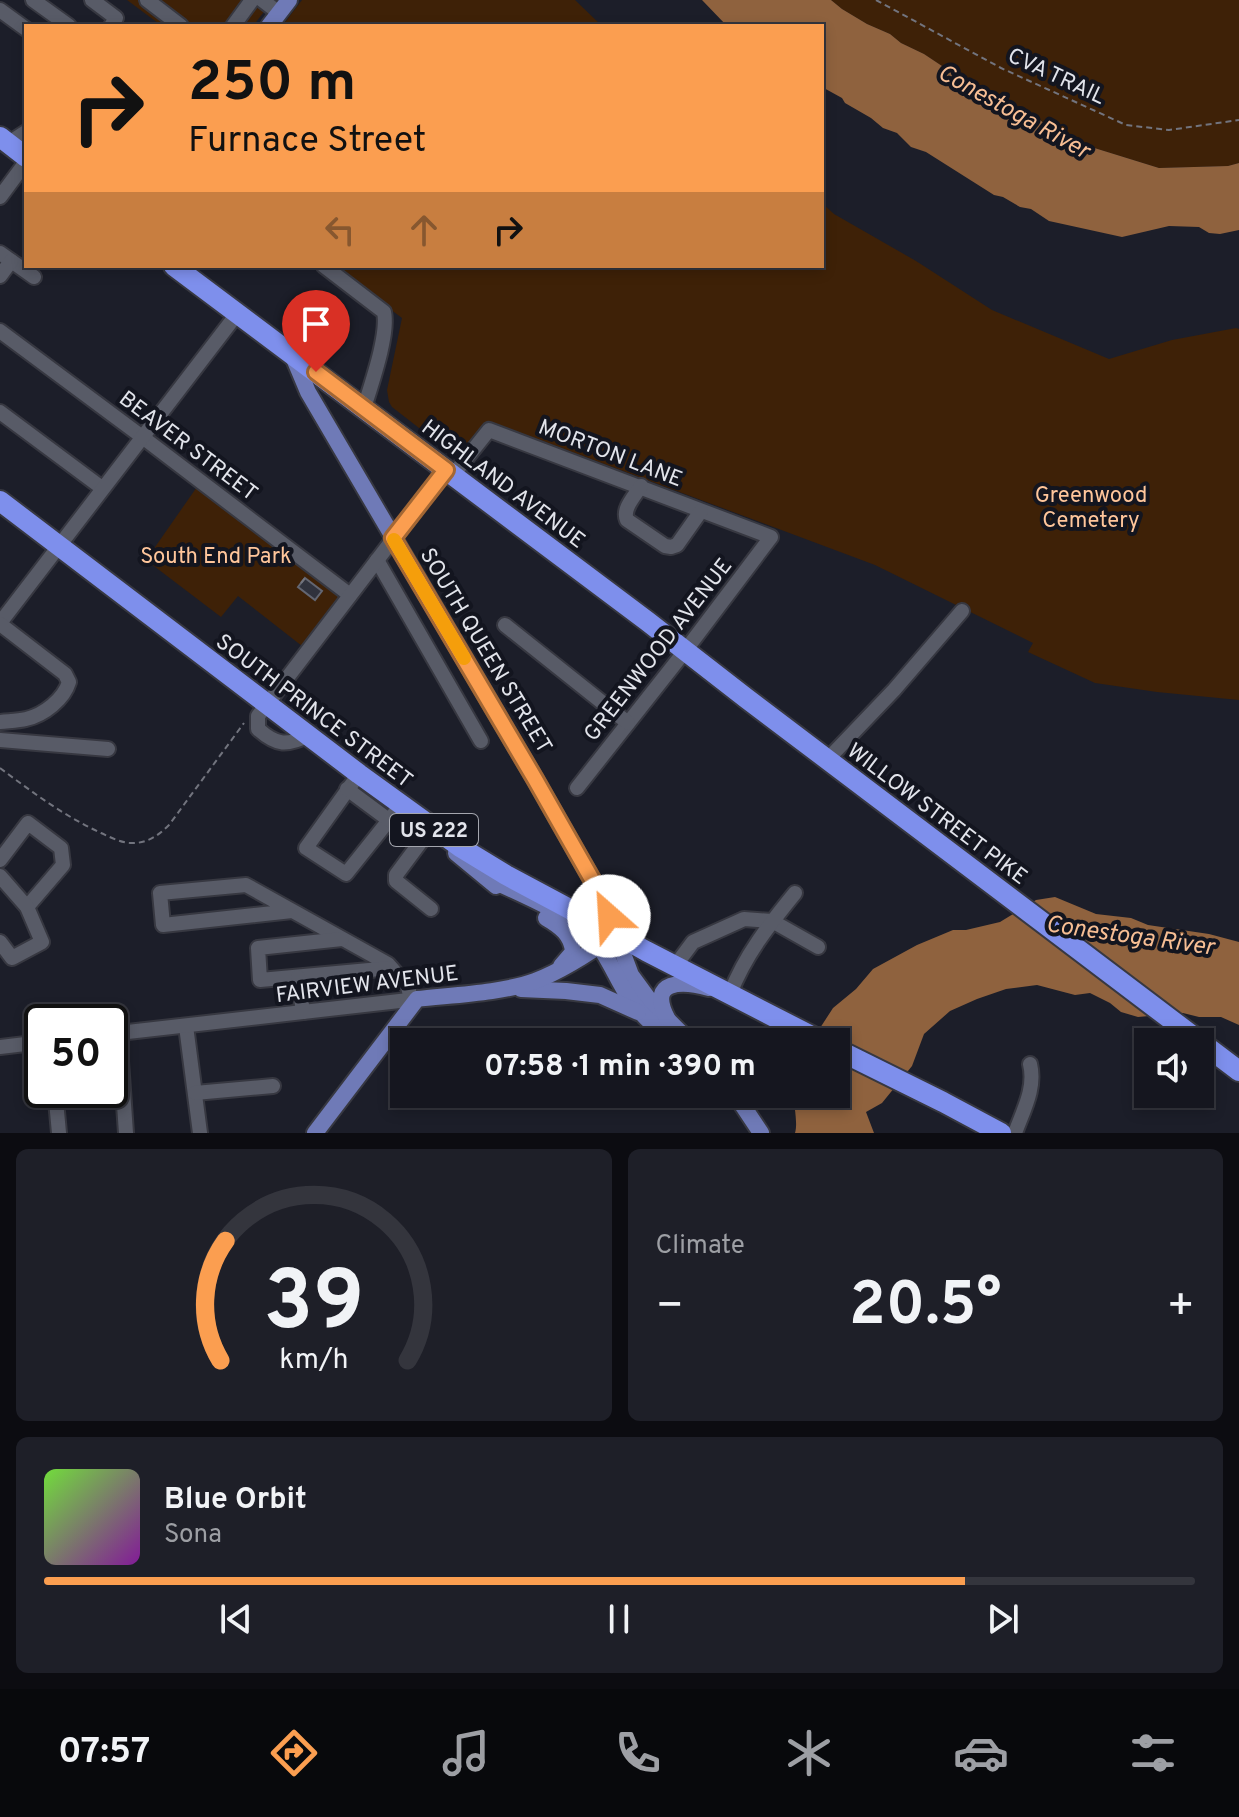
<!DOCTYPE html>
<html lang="en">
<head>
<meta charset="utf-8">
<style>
  body { margin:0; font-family:Overpass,sans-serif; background:#1e1f28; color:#f1f3f6; height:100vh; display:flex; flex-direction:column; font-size:30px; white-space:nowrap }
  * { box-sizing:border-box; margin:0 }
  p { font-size:26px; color:#9d9fa4 }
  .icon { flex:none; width:44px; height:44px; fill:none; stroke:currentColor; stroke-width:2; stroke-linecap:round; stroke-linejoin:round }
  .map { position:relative; height:1133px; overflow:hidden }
  .panel { display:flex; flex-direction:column; gap:16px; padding:16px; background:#0c0c11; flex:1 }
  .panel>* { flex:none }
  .banner { position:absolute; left:24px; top:24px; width:800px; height:244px; border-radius:0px; box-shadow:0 4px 12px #0003,0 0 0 2px #34353d; background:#fb9e50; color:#111; overflow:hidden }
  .tools { position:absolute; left:1134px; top:1028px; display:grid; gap:16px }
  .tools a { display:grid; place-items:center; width:80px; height:80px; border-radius:0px; background:#15161f; box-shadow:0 4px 12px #0003,0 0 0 2px #34353d; font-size:40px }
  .speed { position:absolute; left:24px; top:1004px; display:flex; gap:16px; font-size:40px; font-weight:700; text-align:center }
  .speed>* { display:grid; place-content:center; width:104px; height:104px; border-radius:50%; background:#15161f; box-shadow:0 4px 12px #0003,0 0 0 2px #34353d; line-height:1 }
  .speed .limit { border:4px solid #111; border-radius:12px; background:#fff; color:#111 }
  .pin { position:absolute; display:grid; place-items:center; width:68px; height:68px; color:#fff; margin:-82px -34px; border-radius:50% 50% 50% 0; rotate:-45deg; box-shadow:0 0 8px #0007 }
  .pin .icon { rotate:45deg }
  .me { position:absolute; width:88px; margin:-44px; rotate:334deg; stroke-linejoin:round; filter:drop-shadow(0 0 6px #0008) }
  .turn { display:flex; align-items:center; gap:28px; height:168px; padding:0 32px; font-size:36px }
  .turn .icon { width:104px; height:104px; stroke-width:2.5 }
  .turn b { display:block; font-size:56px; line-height:68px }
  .lanes { display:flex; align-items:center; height:76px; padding:0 32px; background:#0003; justify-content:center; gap:40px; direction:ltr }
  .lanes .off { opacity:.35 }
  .big { font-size:60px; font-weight:700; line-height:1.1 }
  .panel .card { flex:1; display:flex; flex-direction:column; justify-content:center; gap:12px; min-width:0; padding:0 28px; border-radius:12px; background:#1e1f28 }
  .panel .dial { align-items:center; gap:0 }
  .dial svg { height:208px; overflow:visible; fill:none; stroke:#34353d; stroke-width:7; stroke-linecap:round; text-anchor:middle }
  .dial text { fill:#f1f3f6; stroke:none }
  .song { display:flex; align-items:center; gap:24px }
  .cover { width:96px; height:96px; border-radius:12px; background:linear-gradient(135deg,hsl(100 70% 55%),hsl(290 70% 35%)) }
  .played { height:8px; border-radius:4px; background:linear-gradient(90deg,#fb9e50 80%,#34353d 80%) }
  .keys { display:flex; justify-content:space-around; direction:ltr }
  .heat { display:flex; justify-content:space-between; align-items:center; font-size:44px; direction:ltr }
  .panel .tiles { flex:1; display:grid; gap:16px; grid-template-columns:1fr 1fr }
  .card:last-child { grid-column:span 2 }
  .trip { position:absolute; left:390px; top:1028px; width:460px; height:80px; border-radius:0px; background:#15161f; box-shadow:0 4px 12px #0003,0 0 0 2px #34353d; font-weight:700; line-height:80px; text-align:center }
  .tabs { display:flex; height:128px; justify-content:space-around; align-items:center; background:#08090c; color:#9d9fa4 }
  .tabs .icon { width:56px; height:56px }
  .tabs .selected { color:#fb9e50 }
  .tabs b { font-size:36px; color:#f1f3f6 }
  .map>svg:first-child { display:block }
  .green { fill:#3e2107 }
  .water { fill:#8f623e }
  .building { fill:#30323d; stroke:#636672; stroke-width:2 }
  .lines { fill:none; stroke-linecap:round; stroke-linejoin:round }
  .minor-casing { stroke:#373841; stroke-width:18 }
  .major-casing { stroke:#373841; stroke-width:20 }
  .highway-casing { stroke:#373841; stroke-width:24 }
  .path { stroke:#72747e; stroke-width:2; stroke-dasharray:6 4; stroke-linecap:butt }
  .minor { stroke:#585b67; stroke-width:14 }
  .major { stroke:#6f7ab7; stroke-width:16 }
  .highway { stroke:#7e8fec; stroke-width:20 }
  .route-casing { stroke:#a36734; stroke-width:20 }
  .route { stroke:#fb9e50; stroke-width:14 }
  .slow { stroke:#f59e0b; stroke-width:14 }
  .labels { text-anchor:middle; stroke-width:8; stroke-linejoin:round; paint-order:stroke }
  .shield { fill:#13151f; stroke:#a4a6ae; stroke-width:2 }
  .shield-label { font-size:20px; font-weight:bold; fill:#e2e4eb }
  .street-label { font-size:22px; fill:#e2e4eb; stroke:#13151f }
  .park-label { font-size:22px; fill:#ffc69b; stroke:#13151f }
  .water-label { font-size:24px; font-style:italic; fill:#f7be94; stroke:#13151f }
</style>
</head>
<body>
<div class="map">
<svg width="1239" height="1133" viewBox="0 0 1239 1133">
  <rect width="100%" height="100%" fill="#1c1e29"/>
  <!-- green -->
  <g class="green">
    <path d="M127 0H273L253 26H162Z"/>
    <path d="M302 0H575L602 26H282Z"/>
    <path d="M831 0H1239V163L1228 166 1159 168 1088 146 1048 126 1033 115 1019 110 1009 103 1000 101 957 76 924 54 901 43 890 34 867 24 842 9Z"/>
    <path d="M822 203 834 214 916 261 992 310 1109 359 1172 340 1236 328 1239 329V700L1157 692 1095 683 1028 652 1033 643 875 565 492 422 459 459 392 407 389 402 387 390 402 318 332 266H822Z"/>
    <path d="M199 484 342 594 302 646 238 596 221 617 146 560Z"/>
  </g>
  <!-- water -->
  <g class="water">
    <path d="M702 0H831L842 9 867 24 890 34 901 43 924 54 957 76 1000 101 1009 103 1019 110 1033 115 1048 126 1088 146 1159 168 1228 166 1239 163V230L1220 234 1209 233 1199 227 1169 226 1122 237 1049 221 1031 209 1020 207 1003 197 994 195 926 152 911 147 897 133 883 128 871 118 845 103 842 98 822 87V26H727Z"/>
    <path d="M1055 897 1096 914 1131 918 1148 925 1209 934 1239 942V1025L1221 1017H1199L1183 1013 1138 1017 1121 1012 1110 1003 1090 993 1075 995 1037 985 1006 989 977 999 950 1011 924 1034 912 1066 882 1103 866 1112 874 1133H795C798 1124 794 1105 793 1094H836V1042H811L833 1008 856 989 873 969 917 945 953 930H966L1000 922 1036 900Z"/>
  </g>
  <!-- building -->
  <path class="building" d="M305 578 322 591 315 600 298 587Z"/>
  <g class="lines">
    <defs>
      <g id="minor">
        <path d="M33 0 69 26"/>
        <path d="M92 0 116 18 111 26"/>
        <path d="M147 0 181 26"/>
        <path d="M262 0 279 13"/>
        <path d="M0 10 26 29"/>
        <path d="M233 26 252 0"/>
        <path d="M9 143 26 132"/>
        <path d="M0 197 26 162"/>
        <path d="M0 253 34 277"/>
        <path d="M324 266 384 312C389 334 371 385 364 408"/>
        <path d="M0 276 11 261"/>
        <path d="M0 331 141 436 350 595"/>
        <path d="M0 412 102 488"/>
        <path d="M453 475 489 430 771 537 685 651 577 788"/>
        <path d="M641 486C634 497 622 509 627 520L665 546 671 547 677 545 701 511"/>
        <path d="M377 560 481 741"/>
        <path d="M0 623 237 314"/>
        <path d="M0 624 65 674 69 682C64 699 44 715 26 719 18 721 9 721 0 722"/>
        <path d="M505 625 628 723"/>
        <path d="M309 735C287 746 277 746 258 729V716L446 470"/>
        <path d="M0 740 108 749"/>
        <path d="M828 759 894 690 962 611"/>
        <path d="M359 774 306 848 346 874 401 805"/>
        <path d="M347 789 390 821"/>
        <path d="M431 828 396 875V881L431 909"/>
        <path d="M0 860 28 823 61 848 63 865 27 907"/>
        <path d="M0 876 27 907 42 942 12 958 0 942"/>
        <path d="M292 911 163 925 160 893 246 885 388 964 408 987 411 999"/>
        <path d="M342 939 258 948 260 980 391 968"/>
        <path d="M675 966 693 942 744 919 772 921 818 947"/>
        <path d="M298 977 303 1012"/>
        <path d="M730 994C745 955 769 925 795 893"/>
        <path d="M186 1026 200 1133"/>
        <path d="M119 1033 126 1133"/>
        <path d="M110 1034 417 999"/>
        <path d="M0 1047 42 1042"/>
        <path d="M55 1090 59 1133"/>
        <path d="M195 1093 273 1086"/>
        <path d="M1015 1133C1023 1111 1036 1088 1030 1064"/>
      </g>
      <g id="major">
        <path d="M269 26 289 0"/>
        <path d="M292 354 308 392 535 779 602 897 631 975 653 1005 690 1042"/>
        <path d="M456 853 496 886"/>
        <path d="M489 879C517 892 570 914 591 936 608 954 616 979 630 999 642 1016 658 1030 674 1042"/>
        <path d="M546 918C560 926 572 935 573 952L561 966"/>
        <path d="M521 989 566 991 600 995 638 1012"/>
        <path d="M667 1018C647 979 683 981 709 988"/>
        <path d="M735 1094 761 1133"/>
        <path d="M315 1133 417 999C451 995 503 993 535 981 564 970 591 952 616 934"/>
      </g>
      <g id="highway">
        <path d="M0 137 26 157"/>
        <path d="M174 266 647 621 746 698 1239 1071"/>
        <path d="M0 501 359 774 460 847 506 875 594 922 646 951 823 1042"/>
        <path d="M836 1049 943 1102 1001 1133"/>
      </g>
    </defs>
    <!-- minor casing -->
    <use href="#minor" class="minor-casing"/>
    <!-- major casing -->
    <use href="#major" class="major-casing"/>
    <!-- highway casing -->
    <use href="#highway" class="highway-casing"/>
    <!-- path -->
    <g class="path">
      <path d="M876 0 1001 68 1126 125 1169 130 1239 120"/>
      <path d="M301 583 306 577"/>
      <path d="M0 768C32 792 64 816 101 833 110 837 119 842 130 843 146 844 158 836 169 825L244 723"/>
    </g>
    <!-- minor -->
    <use href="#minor" class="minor"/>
    <!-- major -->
    <use href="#major" class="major"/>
    <!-- highway -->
    <use href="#highway" class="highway"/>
  </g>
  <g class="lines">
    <defs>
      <path id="route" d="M316 372 446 470 393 538 535 779 602 897 609 916"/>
    </defs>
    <!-- route casing -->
    <use href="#route" class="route-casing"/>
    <!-- route -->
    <use href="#route" class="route"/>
    <!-- slow -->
    <path class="slow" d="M394 540 464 658"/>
  </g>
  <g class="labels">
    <!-- shield labels -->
    <rect class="shield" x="390" y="814" width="88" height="32" rx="6"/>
    <g class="shield-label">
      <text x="434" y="837">US 222</text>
    </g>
    <!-- street labels -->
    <g class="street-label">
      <text transform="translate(1057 75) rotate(25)" y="8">CVA TRAIL</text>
      <text transform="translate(189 445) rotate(37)" y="8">BEAVER STREET</text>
      <text transform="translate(611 452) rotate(21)" y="8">MORTON LANE</text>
      <text transform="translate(504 483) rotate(37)" y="8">HIGHLAND AVENUE</text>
      <text transform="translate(657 649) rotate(-52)" y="8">GREENWOOD AVENUE</text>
      <text transform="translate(487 650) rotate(59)" y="8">SOUTH QUEEN STREET</text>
      <text transform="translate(315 710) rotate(37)" y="8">SOUTH PRINCE STREET</text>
      <text transform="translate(938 813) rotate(37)" y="8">WILLOW STREET PIKE</text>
      <text transform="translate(367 983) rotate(-7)" y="8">FAIRVIEW AVENUE</text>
    </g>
    <!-- park labels -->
    <g class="park-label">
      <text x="1091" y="502">Greenwood<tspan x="1091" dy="25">Cemetery</tspan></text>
      <text x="216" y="563">South End Park</text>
    </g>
    <!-- water labels -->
    <g class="water-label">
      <text transform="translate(1014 111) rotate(29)" y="8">Conestoga River</text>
      <text transform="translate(1130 935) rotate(8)" y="8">Conestoga River</text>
    </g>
  </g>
</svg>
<div class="tools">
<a><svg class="icon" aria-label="sound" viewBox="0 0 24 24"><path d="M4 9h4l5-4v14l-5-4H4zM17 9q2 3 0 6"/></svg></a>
</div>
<div class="speed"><div class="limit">50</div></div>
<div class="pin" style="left:316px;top:372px;background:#d93025"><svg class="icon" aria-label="arrive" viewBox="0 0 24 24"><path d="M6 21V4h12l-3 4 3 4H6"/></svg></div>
<svg class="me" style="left:609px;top:916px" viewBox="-20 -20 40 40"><circle r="19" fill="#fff"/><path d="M0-13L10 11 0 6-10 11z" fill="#fb9e50"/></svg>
<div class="trip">07:58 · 1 min · 390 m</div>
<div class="banner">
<div class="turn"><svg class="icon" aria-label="right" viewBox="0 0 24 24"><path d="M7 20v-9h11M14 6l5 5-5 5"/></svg><div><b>250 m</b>Furnace Street</div></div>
<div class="lanes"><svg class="icon off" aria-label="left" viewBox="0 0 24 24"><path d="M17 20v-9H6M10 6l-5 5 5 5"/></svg><svg class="icon off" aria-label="ahead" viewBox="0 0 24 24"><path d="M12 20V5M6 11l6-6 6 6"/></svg><svg class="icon" aria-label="right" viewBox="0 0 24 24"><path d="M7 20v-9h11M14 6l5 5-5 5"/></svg></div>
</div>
</div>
<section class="panel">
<div class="tiles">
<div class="card dial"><svg viewBox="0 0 100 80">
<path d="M14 69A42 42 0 1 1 86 69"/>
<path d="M14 69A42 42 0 0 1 16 23" stroke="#fb9e50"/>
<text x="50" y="56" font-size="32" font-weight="700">39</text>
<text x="50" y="72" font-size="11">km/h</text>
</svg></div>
<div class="card"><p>Climate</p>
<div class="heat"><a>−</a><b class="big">20.5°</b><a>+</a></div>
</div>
<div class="card">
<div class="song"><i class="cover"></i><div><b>Blue Orbit</b><p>Sona</p></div></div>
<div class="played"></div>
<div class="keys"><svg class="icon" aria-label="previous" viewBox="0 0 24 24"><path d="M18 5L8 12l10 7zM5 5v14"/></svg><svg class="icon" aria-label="pause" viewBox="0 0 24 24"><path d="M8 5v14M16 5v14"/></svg><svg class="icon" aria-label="next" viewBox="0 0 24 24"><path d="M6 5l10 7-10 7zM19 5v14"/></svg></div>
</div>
</div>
</section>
<nav class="tabs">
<b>07:57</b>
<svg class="icon selected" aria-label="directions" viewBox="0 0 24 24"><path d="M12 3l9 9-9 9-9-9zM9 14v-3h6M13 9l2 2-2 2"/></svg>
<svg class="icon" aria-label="music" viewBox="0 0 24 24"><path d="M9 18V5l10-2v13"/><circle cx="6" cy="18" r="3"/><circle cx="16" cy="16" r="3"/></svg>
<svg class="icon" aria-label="phone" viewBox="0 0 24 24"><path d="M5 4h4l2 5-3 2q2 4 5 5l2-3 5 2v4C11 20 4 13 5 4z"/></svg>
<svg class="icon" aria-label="climate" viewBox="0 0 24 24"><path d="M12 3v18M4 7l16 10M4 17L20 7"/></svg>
<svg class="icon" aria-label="car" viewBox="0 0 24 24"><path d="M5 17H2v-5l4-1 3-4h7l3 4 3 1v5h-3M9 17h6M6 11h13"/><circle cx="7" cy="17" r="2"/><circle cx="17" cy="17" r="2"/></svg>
<svg class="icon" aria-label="filters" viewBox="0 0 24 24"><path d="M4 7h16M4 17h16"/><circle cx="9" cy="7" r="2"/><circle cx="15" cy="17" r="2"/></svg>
</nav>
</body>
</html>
